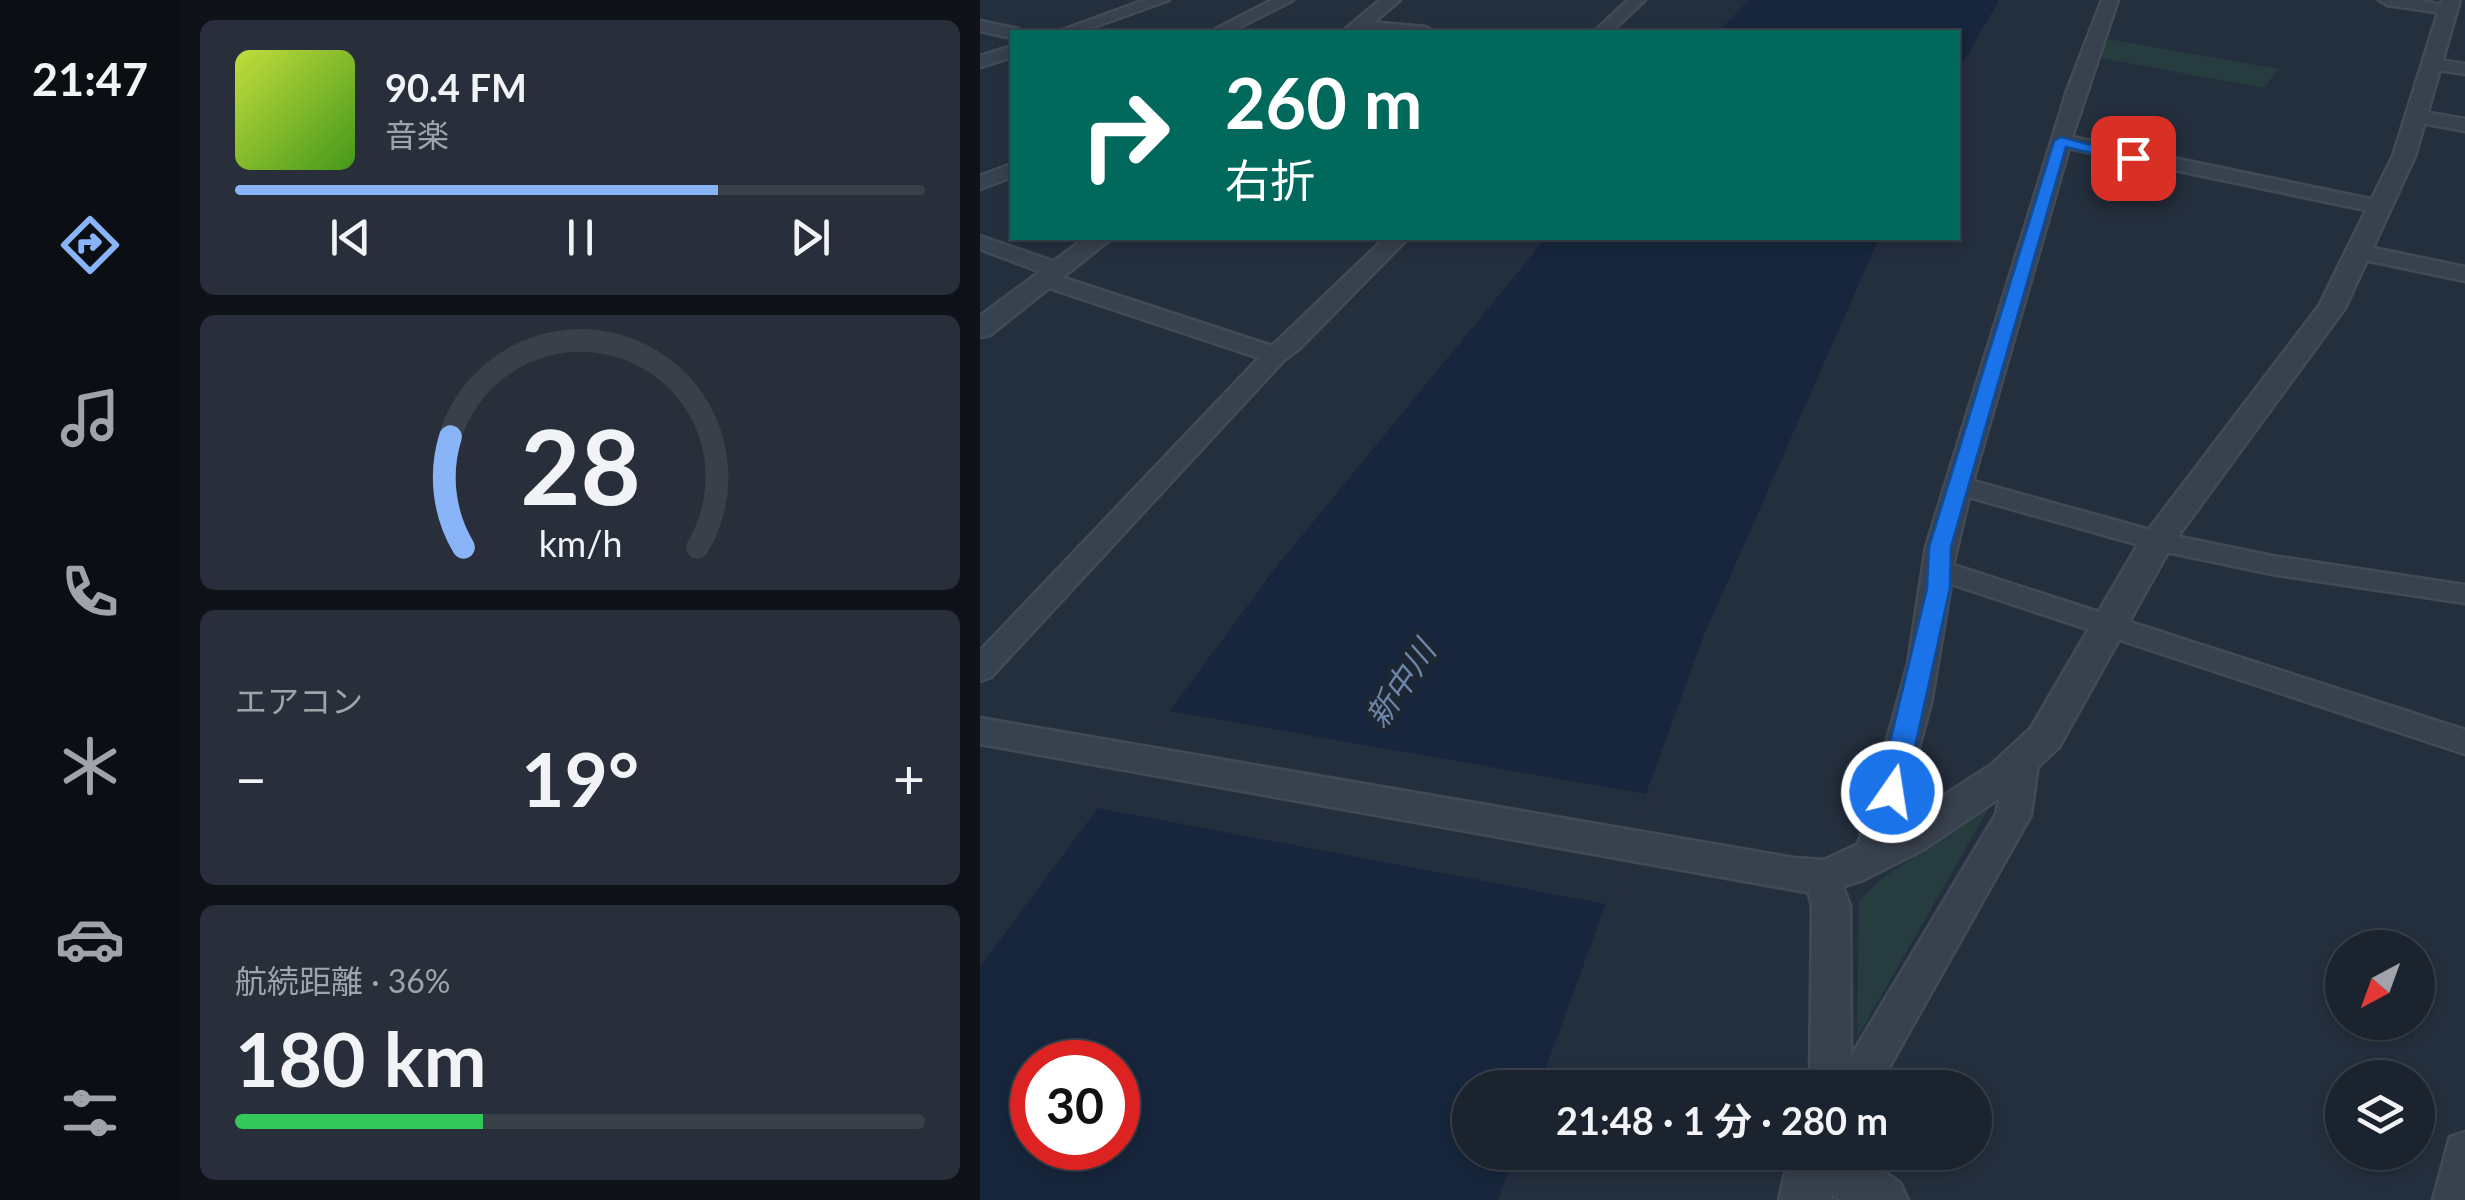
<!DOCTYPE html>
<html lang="ja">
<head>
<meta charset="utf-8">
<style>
  body { margin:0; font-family:Lato,"Noto Sans JP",sans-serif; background:#282f3a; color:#f1f3f6; height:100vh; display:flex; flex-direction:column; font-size:38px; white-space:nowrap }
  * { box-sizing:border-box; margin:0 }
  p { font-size:32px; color:#a0a4aa }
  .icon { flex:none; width:55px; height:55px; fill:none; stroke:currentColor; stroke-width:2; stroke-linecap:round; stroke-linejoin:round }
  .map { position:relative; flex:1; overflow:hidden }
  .panel { display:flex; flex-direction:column; gap:20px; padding:20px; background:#0f1319; width:800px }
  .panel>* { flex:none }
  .banner { position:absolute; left:30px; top:30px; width:950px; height:210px; border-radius:0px; box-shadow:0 5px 15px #0003,0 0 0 2px #39404a; background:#00695c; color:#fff; overflow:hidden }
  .needle { width:65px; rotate:221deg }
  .fabs { position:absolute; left:1345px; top:930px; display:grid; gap:20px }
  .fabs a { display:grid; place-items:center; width:110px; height:110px; border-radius:50%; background:#1b232e; box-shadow:0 5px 15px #0003,0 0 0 2px #39404a; font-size:50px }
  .speed { position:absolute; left:30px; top:1040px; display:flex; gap:20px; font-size:50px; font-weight:700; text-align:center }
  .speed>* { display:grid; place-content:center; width:130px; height:130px; border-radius:50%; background:#1b232e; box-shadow:0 5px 15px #0003,0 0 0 2px #39404a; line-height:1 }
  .speed .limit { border:15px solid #d22; background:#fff; color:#111 }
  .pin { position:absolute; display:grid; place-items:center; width:85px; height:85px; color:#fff; margin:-42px; border-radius:20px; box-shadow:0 5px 15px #0006 }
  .me { position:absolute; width:110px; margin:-55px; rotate:13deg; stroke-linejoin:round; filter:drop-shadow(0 0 8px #0008) }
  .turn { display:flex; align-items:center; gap:35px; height:210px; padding:0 50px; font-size:45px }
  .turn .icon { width:130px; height:130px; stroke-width:2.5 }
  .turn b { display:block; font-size:70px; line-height:85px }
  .big { font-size:75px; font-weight:700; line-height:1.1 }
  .panel .card { flex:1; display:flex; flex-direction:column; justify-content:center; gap:15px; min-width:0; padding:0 35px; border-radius:15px; background:#282f3a }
  .panel .dial { align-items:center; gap:0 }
  .dial svg { height:260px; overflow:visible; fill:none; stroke:#39404a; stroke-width:7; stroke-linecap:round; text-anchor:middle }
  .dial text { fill:#f1f3f6; stroke:none }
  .song { display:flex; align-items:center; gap:30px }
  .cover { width:120px; height:120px; border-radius:15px; background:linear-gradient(135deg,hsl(70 70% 55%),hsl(100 70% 35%)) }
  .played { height:10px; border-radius:5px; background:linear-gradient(90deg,#8ab4f8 70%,#39404a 70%) }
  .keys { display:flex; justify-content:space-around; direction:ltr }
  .heat { display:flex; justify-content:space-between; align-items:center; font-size:55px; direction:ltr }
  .charge { height:15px; border-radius:8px; background:linear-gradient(90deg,#34c759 36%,#39404a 0) }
  .trip { position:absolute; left:472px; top:1070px; width:540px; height:100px; border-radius:50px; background:#1b232e; box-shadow:0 5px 15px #0003,0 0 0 2px #39404a; font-weight:700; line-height:100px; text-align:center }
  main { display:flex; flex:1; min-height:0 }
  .tab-bar { display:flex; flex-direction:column; width:180px; justify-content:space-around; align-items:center; background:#0b0e12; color:#a0a4aa }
  .tab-bar .icon { width:70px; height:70px }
  .tab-bar .on { color:#8ab4f8 }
  .tab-bar b { font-size:45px; color:#f1f3f6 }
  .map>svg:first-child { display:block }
  .green { fill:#263c3f }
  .water { fill:#17263c; fill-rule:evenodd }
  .pier { fill:#242f3e }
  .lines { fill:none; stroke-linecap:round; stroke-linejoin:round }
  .minor-casing { stroke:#414a57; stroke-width:5 }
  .tertiary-casing { stroke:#414a57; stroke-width:5 }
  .minor { fill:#38414e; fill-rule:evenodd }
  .tertiary { fill:#38414e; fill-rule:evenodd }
  .route { fill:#1a73e8; stroke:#114b97; stroke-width:2.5 }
  .labels { text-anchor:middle; stroke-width:10; stroke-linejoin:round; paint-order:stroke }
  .water-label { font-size:32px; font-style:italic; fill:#6d86a8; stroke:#1d2633 }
</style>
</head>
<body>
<main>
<nav class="tab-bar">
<b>21:47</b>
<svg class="icon on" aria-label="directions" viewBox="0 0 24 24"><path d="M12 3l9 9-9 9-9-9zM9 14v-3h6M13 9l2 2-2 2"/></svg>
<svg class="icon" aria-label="music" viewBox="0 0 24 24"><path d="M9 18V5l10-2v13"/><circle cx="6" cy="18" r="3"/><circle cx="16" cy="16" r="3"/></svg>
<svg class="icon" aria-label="phone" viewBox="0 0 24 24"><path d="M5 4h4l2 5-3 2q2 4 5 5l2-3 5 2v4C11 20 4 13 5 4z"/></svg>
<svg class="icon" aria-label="climate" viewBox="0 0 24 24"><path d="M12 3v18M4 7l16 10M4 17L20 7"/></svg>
<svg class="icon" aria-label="car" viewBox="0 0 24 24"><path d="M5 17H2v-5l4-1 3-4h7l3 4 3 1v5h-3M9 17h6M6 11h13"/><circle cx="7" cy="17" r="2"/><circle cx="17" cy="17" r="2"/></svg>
<svg class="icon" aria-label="filters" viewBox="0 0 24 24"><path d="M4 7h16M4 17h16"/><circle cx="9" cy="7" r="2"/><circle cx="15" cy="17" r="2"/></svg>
</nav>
<section class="panel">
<div class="card">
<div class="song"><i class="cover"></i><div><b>90.4 FM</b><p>音楽</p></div></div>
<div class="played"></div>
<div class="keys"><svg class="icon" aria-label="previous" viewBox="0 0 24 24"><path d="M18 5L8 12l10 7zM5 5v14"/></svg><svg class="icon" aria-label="pause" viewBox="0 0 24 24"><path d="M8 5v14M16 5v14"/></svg><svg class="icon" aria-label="next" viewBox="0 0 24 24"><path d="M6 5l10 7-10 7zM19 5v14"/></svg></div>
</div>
<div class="card dial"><svg viewBox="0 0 100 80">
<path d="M14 69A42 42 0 1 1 86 69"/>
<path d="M14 69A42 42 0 0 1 10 35" stroke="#8ab4f8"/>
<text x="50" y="56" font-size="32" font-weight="700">28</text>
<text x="50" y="72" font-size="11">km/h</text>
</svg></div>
<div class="card"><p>エアコン</p>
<div class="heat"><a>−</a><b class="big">19°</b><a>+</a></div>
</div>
<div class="card"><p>航続距離 · 36%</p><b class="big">180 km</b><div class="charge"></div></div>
</section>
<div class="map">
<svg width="1485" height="1200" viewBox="0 0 1485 1200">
  <rect width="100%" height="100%" fill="#242f3e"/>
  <!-- green -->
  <g class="green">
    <path d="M1122 38 1298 69 1284 88 1115 57Z"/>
    <path d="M1010 806 877 1038 879 901 901 879Z"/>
  </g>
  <!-- water -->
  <g class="water">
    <path d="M769 0H1019L978 72V32H738Z"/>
    <path d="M566 238H899L722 640 559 1087 490 1088V1152L535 1153 518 1200H0V967L296 567ZM52 1062H138V1148H52Z"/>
  </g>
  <!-- pier -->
  <path class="pier" d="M184 710 671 795 631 905 112 807Z"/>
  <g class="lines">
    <defs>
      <g id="minor">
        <path d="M165 0H189L100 32H77Z"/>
        <path d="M292 0H313L250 32H230Z"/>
        <path d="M648 0H665L631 32H614Z"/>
        <path d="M1122 0H1138L1092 137 1400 201 1410 207 1400 213 1089 148 993 481 1181 533 1292 556 1485 585V603L1292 574 1177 550 989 497 973 565 1485 730V754L971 584 951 703 906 866 893 870 880 866 875 856 928 664 946 547 1087 91Z"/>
        <path d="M1399 0H1440L1477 9 1469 14 1407 5Z"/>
        <path d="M0 21 38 29 40 32H32V38L0 31Z"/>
        <path d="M379 21 446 27 454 32 373 29 371 26Z"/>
        <path d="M32 46V57L0 67V56Z"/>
        <path d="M1452 59 1485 64V74L1446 68 1443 64Z"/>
        <path d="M1438 111 1485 119V131L1431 121V113Z"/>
        <path d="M32 164V177L0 189V176Z"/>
        <path d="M0 236 87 266 90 271 81 277 292 346 405 238H428L319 349 304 360 11 677 0 681V651L279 358 60 285 57 280 66 274 0 249Z"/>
        <path d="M1379 245 1485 267V281L1371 257 1368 252Z"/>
        <path d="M1041 752 1053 755 1058 764 1051 815 902 1080 894 1088H830L832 906 825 877 830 867 843 863 856 867 870 906 871 1056 1016 814 1029 755Z"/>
        <path d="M1485 1132V1200H1453L1470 1137Z"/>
      </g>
      <g id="tertiary">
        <path d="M400 0H420L382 32H362Z"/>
        <path d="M1462 0H1480L1435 156 1365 308 1193 543 1079 747 1039 785 944 849 883 880 845 892H826L0 744V718L814 858 844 860 915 827 1011 765 1051 728 1160 541 1339 306 1413 156Z"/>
        <path d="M105 238H132L10 335 0 337V316Z"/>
        <path d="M810 1152H876L920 1183 928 1200H860L852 1194 851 1200H799Z"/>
      </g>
    </defs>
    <!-- minor casing -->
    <use href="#minor" class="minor-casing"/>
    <!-- tertiary casing -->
    <use href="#tertiary" class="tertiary-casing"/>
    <!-- minor -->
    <use href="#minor" class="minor"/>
    <!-- tertiary -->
    <use href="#tertiary" class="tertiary"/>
  </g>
  <!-- route -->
  <path class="route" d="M1081 137 1160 158 1153 163 1086 147 971 547 970 588 925 792 921 799H902L898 792 947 588 949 547 1074 141Z"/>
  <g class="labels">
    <!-- water labels -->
    <g class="water-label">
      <text transform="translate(421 684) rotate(-56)" y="11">新中川</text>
    </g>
  </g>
</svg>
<div class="fabs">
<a><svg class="needle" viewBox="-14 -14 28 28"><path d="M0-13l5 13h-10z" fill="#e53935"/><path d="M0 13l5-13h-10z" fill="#a0a4aa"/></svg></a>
<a><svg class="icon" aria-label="layers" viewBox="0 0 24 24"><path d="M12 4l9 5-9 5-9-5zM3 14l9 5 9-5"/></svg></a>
</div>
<div class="speed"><div class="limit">30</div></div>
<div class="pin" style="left:1153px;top:158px;background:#d93025"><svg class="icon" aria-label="arrive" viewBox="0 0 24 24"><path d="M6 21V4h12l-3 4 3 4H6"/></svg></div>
<svg class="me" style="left:912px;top:792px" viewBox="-20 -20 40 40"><circle r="17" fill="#1a73e8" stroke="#fff" stroke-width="3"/><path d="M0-11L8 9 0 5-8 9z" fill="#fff"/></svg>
<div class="trip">21:48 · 1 分 · 280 m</div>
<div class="banner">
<div class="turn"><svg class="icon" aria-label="right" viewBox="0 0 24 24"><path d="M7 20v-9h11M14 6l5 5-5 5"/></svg><div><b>260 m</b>右折</div></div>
</div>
</div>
</main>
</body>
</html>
